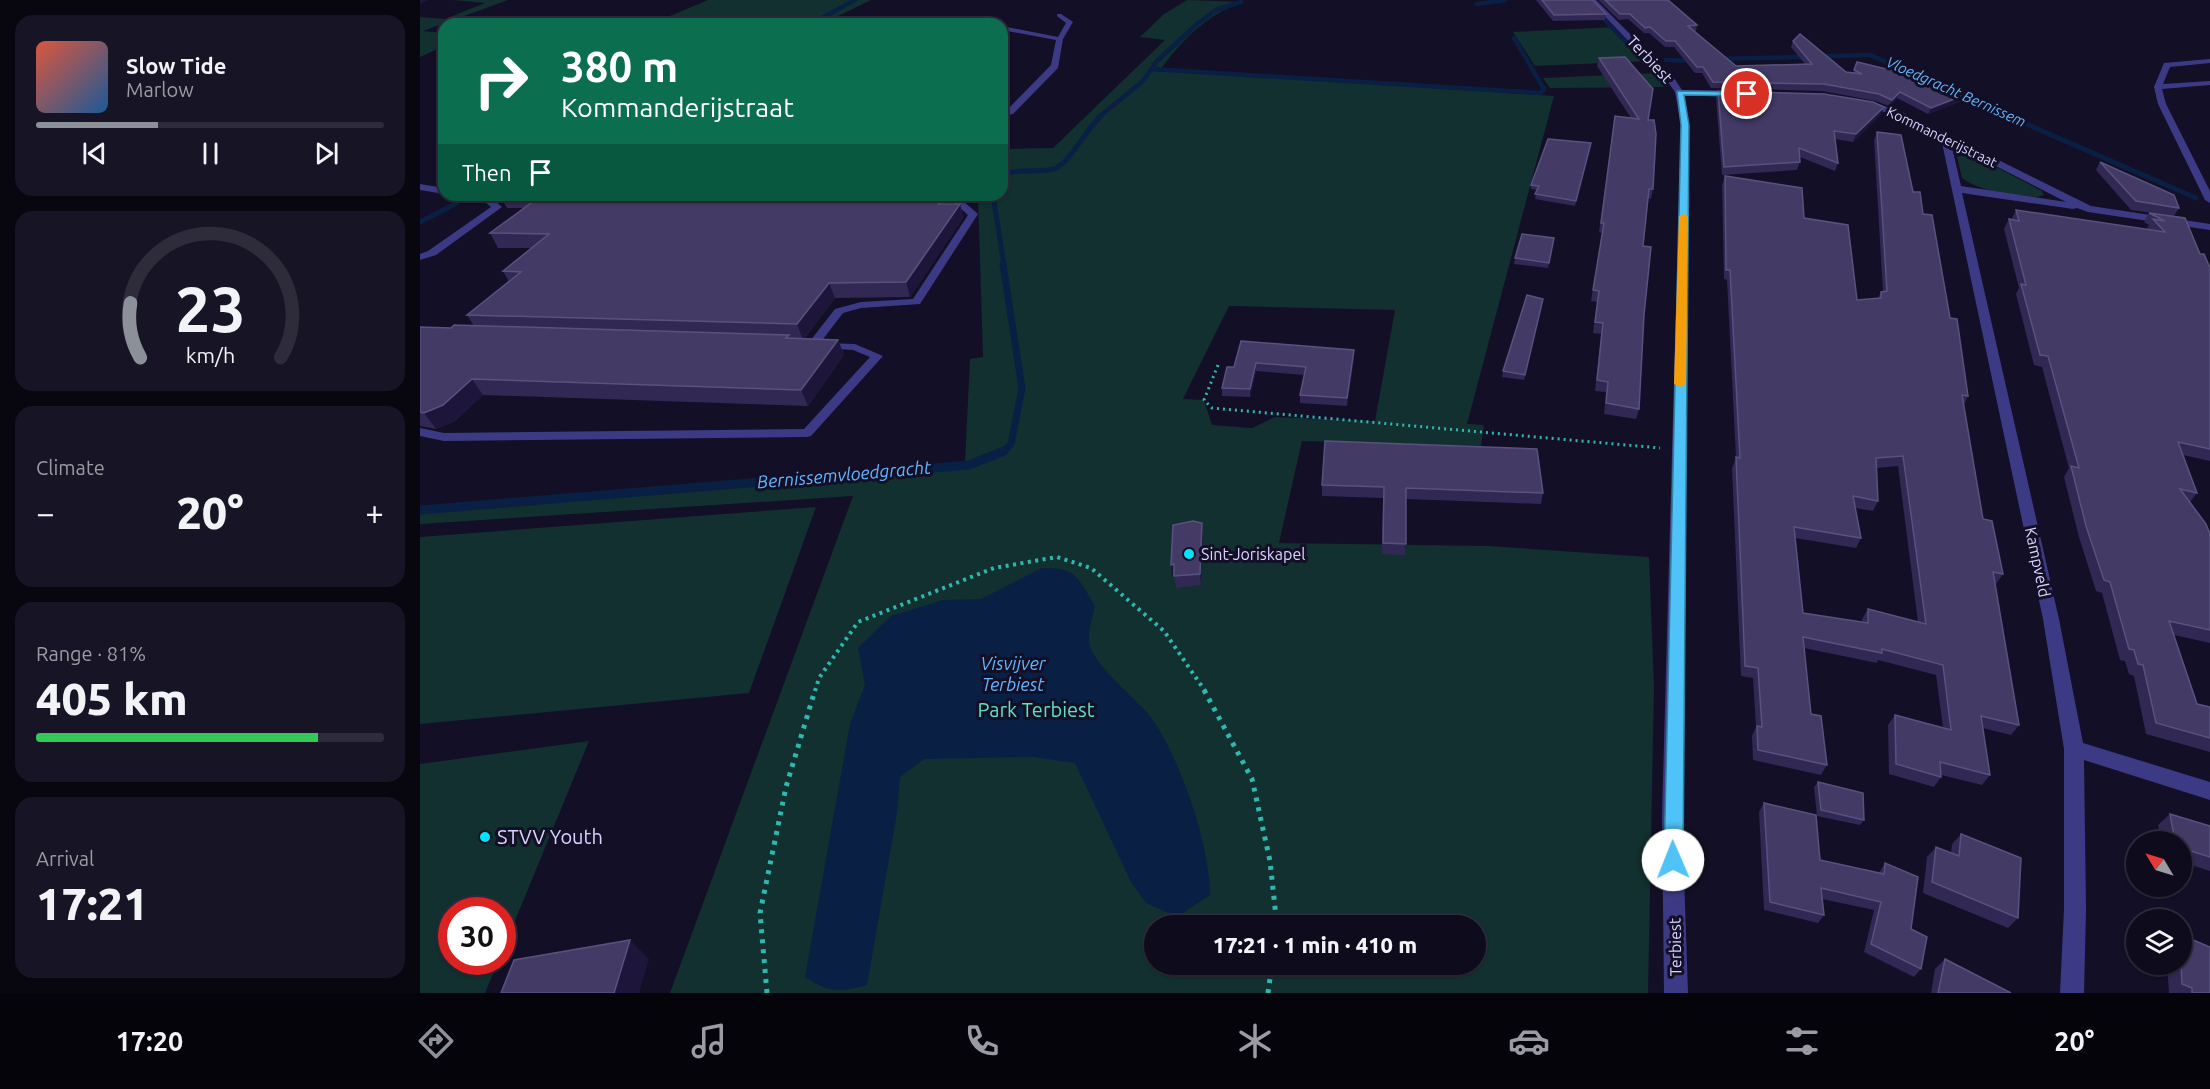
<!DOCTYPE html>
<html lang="en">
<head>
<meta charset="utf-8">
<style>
  body { margin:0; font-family:Ubuntu,sans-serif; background:#171425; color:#f1f3f6; height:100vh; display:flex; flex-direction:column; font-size:22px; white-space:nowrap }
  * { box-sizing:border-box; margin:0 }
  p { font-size:20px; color:#9b9ba3 }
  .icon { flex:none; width:33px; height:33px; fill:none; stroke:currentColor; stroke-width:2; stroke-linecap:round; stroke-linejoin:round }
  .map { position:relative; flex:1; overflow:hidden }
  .drawer { display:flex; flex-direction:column; gap:15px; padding:15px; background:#08060f; width:420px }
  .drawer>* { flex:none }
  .banner { position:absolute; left:18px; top:18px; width:570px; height:183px; border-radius:18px; box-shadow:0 2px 4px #0004,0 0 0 2px #2e2b3b; background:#0b6e4f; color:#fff; overflow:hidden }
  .needle { width:39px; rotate:308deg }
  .fabs { position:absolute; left:1706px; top:831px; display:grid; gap:12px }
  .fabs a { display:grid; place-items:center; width:66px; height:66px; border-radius:50%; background:#0e0b1c; box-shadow:0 2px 4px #0004,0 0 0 2px #2e2b3b; font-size:30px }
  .speed { position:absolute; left:18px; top:897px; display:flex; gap:12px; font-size:30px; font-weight:700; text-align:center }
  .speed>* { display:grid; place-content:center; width:78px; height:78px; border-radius:50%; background:#0e0b1c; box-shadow:0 2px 4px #0004,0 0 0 2px #2e2b3b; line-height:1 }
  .speed .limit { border:9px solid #d22; background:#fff; color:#111 }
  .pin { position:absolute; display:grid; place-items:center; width:51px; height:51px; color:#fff; margin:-26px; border:3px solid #fff; border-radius:50%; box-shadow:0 2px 6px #0007 }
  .me { position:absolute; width:66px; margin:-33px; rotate:359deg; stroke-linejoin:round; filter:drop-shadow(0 0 4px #0008) }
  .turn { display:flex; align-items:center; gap:21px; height:126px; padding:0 24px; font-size:27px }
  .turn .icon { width:78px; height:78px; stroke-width:2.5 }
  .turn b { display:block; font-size:42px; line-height:51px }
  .then { display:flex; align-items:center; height:57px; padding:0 24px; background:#0003; gap:12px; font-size:22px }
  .big { font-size:45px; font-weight:800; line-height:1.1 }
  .drawer .card { flex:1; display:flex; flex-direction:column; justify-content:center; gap:9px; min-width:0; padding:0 21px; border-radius:18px; background:#171425 }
  .drawer .dial { align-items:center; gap:0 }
  .dial svg { height:156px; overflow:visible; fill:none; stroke:#2e2b3b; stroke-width:7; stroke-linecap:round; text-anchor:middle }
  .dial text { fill:#f1f3f6; stroke:none }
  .song { display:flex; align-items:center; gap:18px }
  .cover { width:72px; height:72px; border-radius:9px; background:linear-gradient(135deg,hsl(10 70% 55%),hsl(210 70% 35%)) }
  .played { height:6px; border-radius:3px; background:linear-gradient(90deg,#8c9099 35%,#2e2b3b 35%) }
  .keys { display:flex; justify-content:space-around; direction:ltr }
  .heat { display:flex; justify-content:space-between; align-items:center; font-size:33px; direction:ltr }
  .charge { height:9px; border-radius:4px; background:linear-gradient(90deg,#34c759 81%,#2e2b3b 0) }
  .trip { position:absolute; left:724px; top:915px; width:342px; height:60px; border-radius:30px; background:#0e0b1c; box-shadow:0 2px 4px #0004,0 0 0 2px #2e2b3b; font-weight:800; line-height:60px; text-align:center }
  .dock { display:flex; height:96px; justify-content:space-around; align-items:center; background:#06040b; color:#9b9ba3 }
  .dock .icon { width:42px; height:42px }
  .dock .selected { color:#8c9099 }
  .dock b { font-size:27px; color:#f1f3f6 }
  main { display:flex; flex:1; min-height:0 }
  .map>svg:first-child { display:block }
  .green { fill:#12302f; fill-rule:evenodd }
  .water { fill:#0a1f44 }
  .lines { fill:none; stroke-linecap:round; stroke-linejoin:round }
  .stream-far3 { stroke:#0a1f44; stroke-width:4.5 }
  .stream-far2 { stroke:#0a1f44; stroke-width:5 }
  .stream-far1 { stroke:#0a1f44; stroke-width:7 }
  .stream { stroke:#0a1f44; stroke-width:9 }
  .path-far2 { stroke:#2fb8b0; stroke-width:3; stroke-dasharray:2 4; stroke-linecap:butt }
  .path-far1 { stroke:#2fb8b0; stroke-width:4; stroke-dasharray:3 4.5; stroke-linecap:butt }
  .path { stroke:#2fb8b0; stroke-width:5; stroke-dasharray:4 6; stroke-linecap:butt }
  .service { fill:#3d3a85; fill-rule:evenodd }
  .minor { fill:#3d3a85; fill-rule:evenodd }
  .wall { fill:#312854; fill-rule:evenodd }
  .shaded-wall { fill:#1d163a }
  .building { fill:#433a66; stroke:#5a527e; stroke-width:1.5; fill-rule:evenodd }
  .route { fill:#4fc3f7; stroke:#337fa1; stroke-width:1.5 }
  .slow { fill:#f59e0b }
  .poi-dot { fill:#00e5ff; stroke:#130f26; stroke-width:2 }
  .labels { text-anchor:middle; stroke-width:6; stroke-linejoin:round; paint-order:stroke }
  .far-street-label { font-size:14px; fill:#d9d4ff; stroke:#130f26 }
  .far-water-label { font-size:15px; font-style:italic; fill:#62b6ff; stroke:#130f26 }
  .street-label { font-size:16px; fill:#d9d4ff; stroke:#130f26 }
  .poi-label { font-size:16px; fill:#d9d4ff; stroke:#130f26; text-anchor:start }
  .water-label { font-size:18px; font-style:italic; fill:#62b6ff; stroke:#130f26 }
  .near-park-label { font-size:20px; fill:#5fe0c0; stroke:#130f26 }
  .near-poi-label { font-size:20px; fill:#d9d4ff; stroke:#130f26; text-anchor:start }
</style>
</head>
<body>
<main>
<section class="drawer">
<div class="card">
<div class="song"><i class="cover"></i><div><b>Slow Tide</b><p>Marlow</p></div></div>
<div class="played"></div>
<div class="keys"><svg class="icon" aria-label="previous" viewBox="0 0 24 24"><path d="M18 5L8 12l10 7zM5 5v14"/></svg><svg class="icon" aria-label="pause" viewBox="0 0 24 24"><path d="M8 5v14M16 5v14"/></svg><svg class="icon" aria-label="next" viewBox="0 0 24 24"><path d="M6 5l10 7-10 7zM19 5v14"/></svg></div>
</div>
<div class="card dial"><svg viewBox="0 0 100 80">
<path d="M14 69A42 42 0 1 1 86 69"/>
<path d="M14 69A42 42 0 0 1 9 41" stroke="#8c9099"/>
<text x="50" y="56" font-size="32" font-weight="700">23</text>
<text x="50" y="72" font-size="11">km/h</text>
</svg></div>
<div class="card"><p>Climate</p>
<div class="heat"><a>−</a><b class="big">20°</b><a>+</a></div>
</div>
<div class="card"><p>Range · 81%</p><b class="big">405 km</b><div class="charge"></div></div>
<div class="card"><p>Arrival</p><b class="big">17:21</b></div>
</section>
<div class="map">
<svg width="1790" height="993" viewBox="0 0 1790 993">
  <rect width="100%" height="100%" fill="#130f26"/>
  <!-- green -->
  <g class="green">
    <path d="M33 0H88L3 31 24 33V46L0 57V17L25 19 65 3Z"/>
    <path d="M288 0H451L402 24H231Z"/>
    <path d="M767 0 823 2C787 14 762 40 740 70L1134 96 1047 424 1064 425 1061 446 882 441 859 543 1069 546 1229 557 1234 687 1228 993H250L433 496 0 524V513L429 476 545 462 550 359 563 357 558 195H582V149L633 148 745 40 720 37 744 14ZM809 306 975 310 955 421 855 417 832 428 792 425 784 400 763 399ZM735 926H1056V964H735Z"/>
    <path d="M1194 27 1229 61 1115 66 1093 32Z"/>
    <path d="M1238 73 1247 87 1130 88 1123 78Z"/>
    <path d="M1543 155 1559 158 1622 191 1624 195 1617 197C1594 194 1562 193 1542 178L1537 157Z"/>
    <path d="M396 507 329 693 0 724V537Z"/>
    <path d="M169 741 83 950 82 910H32V962H78L65 993H0V764Z"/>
  </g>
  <!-- water -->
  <path class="water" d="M622 568C657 567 658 578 675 606 673 616 669 628 669 638 667 662 716 697 730 716 760 757 790 845 790 895L757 917 726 903 711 882 655 763 613 757 504 759 480 777 477 813 447 985C418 993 410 993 385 977L430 724 445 685 438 648 471 616 523 600 561 599Z"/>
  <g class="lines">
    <!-- stream-far3 -->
    <g class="stream-far3">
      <path d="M1165 0 1225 61"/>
      <path d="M1057 4 1085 0"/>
      <path d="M391 24 435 0"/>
      <path d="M1299 59 1450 55 1522 87"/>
      <path d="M1246 60 1274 61"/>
      <path d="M731 69 1121 93 1124 89 1094 38"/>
      <path d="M1534 92 1592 117"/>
      <path d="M679 117 723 81 736 62 777 24 796 10 821 2"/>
    </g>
    <!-- stream-far2 -->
    <g class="stream-far2">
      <path d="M1588 116 1776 198"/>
      <path d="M582 175C598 168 617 173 634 169 649 164 667 128 681 116"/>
      <path d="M573 195 584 265"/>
      <path d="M0 222 37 203"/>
    </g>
    <!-- stream-far1 -->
    <path class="stream-far1" d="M582 453 591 444 602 388 583 264"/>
    <!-- stream -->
    <path class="stream" d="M0 510 549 465 584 451"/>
    <!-- path-far2 -->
    <path class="path-far2" d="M798 365 784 400 792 408 1240 448"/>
    <!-- path-far1 -->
    <path class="path-far1" d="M395 691 399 678 438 622 574 568 637 557 671 568 744 631 785 691"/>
    <!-- path -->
    <g class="path">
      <path d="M784 690 832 779 850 861 857 926"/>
      <path d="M347 993 340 913 366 787 395 690"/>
      <path d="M848 993 852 964"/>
    </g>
    <!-- service -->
    <g class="service">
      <path d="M637 14H641L653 22 643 39 638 68 593 114 582 116V112L587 110 631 65 636 40 582 30V26L638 37 646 23 637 16Z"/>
      <path d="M1790 59V63L1750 67 1743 84 1790 81V85L1742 89 1746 104 1790 191V203L1785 200 1738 104 1734 87 1744 63Z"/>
      <path d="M40 195 70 197 82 207 16 255 0 260V254L8 251 71 207 64 201Z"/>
      <path d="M521 195H536L558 214 500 304 441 308 423 313 397 347H389L387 345 415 309 441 302 493 299 548 215 530 199Z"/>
      <path d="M404 343 435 344 463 356 391 436 387 437 24 441 0 436V428L24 433 384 429 450 357 433 350 400 348 398 346Z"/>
    </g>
    <!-- minor -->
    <g class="minor">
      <path d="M1169 0H1176L1254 78 1262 90 1316 91 1320 94 1316 97 1264 95 1269 125 1262 816 1268 993H1244L1242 816 1261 125 1255 92 1248 82Z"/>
      <path d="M1445 100 1480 111 1671 206 1790 224V230L1668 212 1657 208 1653 209 1542 193 1639 619 1663 743 1790 782V800L1664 760 1666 909 1664 993H1640L1644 909V749L1623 619 1521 138 1474 115 1442 105 1441 103ZM1531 143 1646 202 1541 186Z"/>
      <path d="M0 184 24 188V194L0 190Z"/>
      <path d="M37 195H50L45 198Z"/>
    </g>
  </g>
  <!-- wall -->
  <g class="wall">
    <path d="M1116 0H1173L1186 14 1185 20 1133 21Z"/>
    <path d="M1178 0H1248L1277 25 1276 31H1274L1316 66 1385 64 1371 47 1373 41 1426 72 1433 73 1437 62 1476 71 1534 89 1533 91 1542 101 1508 114 1477 98 1469 106 1456 101 1402 91 1291 88 1282 73H1275L1254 47H1245L1229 33H1224L1208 19 1199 20Z"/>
    <path d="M1179 58 1228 120 1233 189 1231 199 1228 198 1223 246 1224 315 1219 409 1216 419 1184 414 1186 392 1175 391 1181 334 1173 333 1177 302 1171 301 1182 233 1179 232 1195 116 1211 118 1177 66Z"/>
    <path d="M1298 91 1461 114 1433 142 1415 139 1418 163 1415 171 1380 157V162L1377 170 1302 175 1296 98Z"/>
    <path d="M1457 132 1493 192 1503 214 1530 318 1548 396 1544 405 1563 519 1583 574 1576 584H1575L1599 725 1591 735 1563 728 1570 775 1562 785 1521 775V777L1514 787 1469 774 1468 725 1475 715 1523 727 1516 675 1458 660 1457 663 1384 648 1391 714 1407 765 1401 775 1333 760 1332 736 1336 727 1333 678 1321 676 1312 468 1316 458 1307 280 1304 279 1302 185 1305 176 1384 218 1437 300 1458 298 1461 292H1463L1454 140ZM1478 466 1498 622 1448 609 1442 619V622L1383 613 1375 538 1436 548 1441 538 1435 508 1453 511 1458 501 1456 468Z"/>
    <path d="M1170 148 1155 206 1115 199 1117 190 1111 189V185Z"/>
    <path d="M1680 162 1759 208 1754 216 1711 210 1676 170Z"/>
    <path d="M79 195H530L532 204H540L543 218 490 297 415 298 384 339 418 340 424 355 388 406 63 395 35 421 16 429 0 426V327L31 328 54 326 47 315 89 282 83 271 111 248H78L70 233 104 208H87Z"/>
    <path d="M1596 210 1728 230 1727 229 1729 225 1724 222 1729 213 1765 218 1780 254 1790 268V461L1763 455 1777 493 1770 502 1790 534V643L1754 635 1777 704 1790 707V752L1726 734 1714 676 1709 674 1705 661 1700 660 1682 593 1676 591 1659 537 1644 477 1649 468 1622 367 1614 365 1596 294 1599 288 1584 229 1589 219 1591 220Z"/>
    <path d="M1134 238 1128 268 1094 264 1095 258Z"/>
    <path d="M1123 299 1104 380 1082 377 1083 371Z"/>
    <path d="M821 341 934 350V358L927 406 880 403V395L885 375 836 371 830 397 802 396V388L814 367Z"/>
    <path d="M902 485 1123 493 1121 504 986 499 985 555 962 554 963 498 902 496Z"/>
    <path d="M783 534 781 585 756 588 754 576H752L751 565Z"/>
    <path d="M1398 782 1444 820 1440 825 1397 816 1394 787Z"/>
    <path d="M1344 803 1400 860 1459 873 1465 863 1491 929 1501 969 1494 977 1444 952 1454 910 1402 899 1404 915 1398 923 1344 910 1339 812Z"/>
    <path d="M1750 814 1790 826V871L1761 862V842H1742L1738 825Z"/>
    <path d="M1541 834 1598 918 1588 928 1503 893 1507 857 1516 847 1531 853 1532 844Z"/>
    <path d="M1525 959 1591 993H1511L1515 969Z"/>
    <path d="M1747 964H1761L1790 993H1749Z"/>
  </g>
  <!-- shaded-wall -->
  <g class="shaded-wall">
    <path d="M0 0H9L0 4Z"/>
    <path d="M1480 92 1477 98 1469 106 1472 100Z"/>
    <path d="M1545 95 1542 101 1508 114 1511 108Z"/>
    <path d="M1464 107 1461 114 1433 142 1436 134Z"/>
    <path d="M525 195H530L532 204H519Z"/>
    <path d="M540 204 543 218 490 297 486 282Z"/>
    <path d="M409 283 415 298 383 340 377 324Z"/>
    <path d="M418 340 424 355 388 406 381 390Z"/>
    <path d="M934 350V358L927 406V398Z"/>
    <path d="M836 363V371L830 397V389Z"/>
    <path d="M52 379 63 395 35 421 16 429 4 413Z"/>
    <path d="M782 523 783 534 781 585 780 574Z"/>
    <path d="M754 564 755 575 752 576 751 565Z"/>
    <path d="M210 940 229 959 219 993H194Z"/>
  </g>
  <!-- building -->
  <g class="building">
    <path d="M1122 0H1173L1186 14 1134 15Z"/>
    <path d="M1185 0H1248L1277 25 1268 26 1316 66 1392 64 1373 41 1380 34 1426 72 1442 74 1434 70 1437 62 1466 69 1475 61 1476 71 1534 89 1531 90 1545 95 1511 108 1480 92 1472 100 1459 94 1404 84 1293 82 1283 67H1277L1255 41H1246L1230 27 1225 28 1210 14H1200Z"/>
    <path d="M1205 57 1233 89 1228 120H1234L1236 134 1233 189H1229L1223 246 1231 247 1224 315 1219 409 1186 403 1188 382 1177 380 1183 323 1175 322 1179 291 1173 290 1184 223H1181L1195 116 1219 119 1179 58Z"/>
    <path d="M1298 91 1404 94 1453 102 1464 107 1436 134 1414 131 1418 163 1379 148 1380 162 1304 167Z"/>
    <path d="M1457 132 1481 135 1493 192H1500L1503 214 1512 215 1530 318 1537 319 1548 396 1542 395 1563 519 1572 521 1583 574 1573 572 1599 725 1561 716 1570 775 1520 762 1521 777 1476 764 1475 715 1531 730 1523 665 1462 649V653L1383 637 1391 714 1401 716 1407 765 1338 750 1337 726 1342 727 1338 668 1325 666 1316 457 1320 458 1310 270H1306L1305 176 1382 188 1384 218 1428 225 1437 300 1461 298V292L1467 291ZM1483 456 1506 624 1448 609V623L1383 613 1374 527 1441 538 1433 496 1458 501 1456 458Z"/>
    <path d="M1128 139 1171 143 1156 201 1115 194 1119 186 1111 185Z"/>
    <path d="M1680 162 1754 195 1759 208 1716 201Z"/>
    <path d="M122 195H525L519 204H540L486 282 409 283 377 324 47 315 101 272 83 271 129 234 70 233Z"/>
    <path d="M1596 210 1745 232 1733 219 1745 221 1729 213 1765 218 1780 254H1784L1790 268V449L1758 442 1777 493 1760 489 1786 524 1790 534V630L1749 621 1777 704 1790 707V738L1736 723 1723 665 1718 664 1714 650 1709 649 1690 582 1684 580 1666 526 1651 466 1659 468 1628 356 1620 355 1601 284 1606 285 1589 219 1599 221Z"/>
    <path d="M1102 234 1134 238 1129 263 1095 258Z"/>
    <path d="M1107 295 1123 299 1105 375 1083 371Z"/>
    <path d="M34 325 369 335 366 338 418 340 381 390 52 379 23 405 4 413 0 412V327L31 328Z"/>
    <path d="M821 341 934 350 927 398 880 395 886 367 836 363 830 389 802 388 807 367H814Z"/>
    <path d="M905 441 1117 449 1123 493 986 488V544L963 543 964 487 902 485Z"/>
    <path d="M773 521 782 523 780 574 754 576V564L751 565 753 525Z"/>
    <path d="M1398 782 1443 793 1444 820 1401 810Z"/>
    <path d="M1344 803 1396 815 1400 860 1464 874 1465 863 1498 877 1491 929 1507 937 1501 969 1451 944 1461 902 1401 888 1404 915 1350 902Z"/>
    <path d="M1750 814 1790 826V857L1761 848V842H1755Z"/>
    <path d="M1541 834 1601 858 1598 918 1512 882 1516 847 1539 856Z"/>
    <path d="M1761 935 1790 947V993H1772V988L1762 984 1761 964Z"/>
    <path d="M210 940 194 993H81L94 960Z"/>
    <path d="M1525 959 1591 993H1518Z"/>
  </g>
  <!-- route -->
  <path class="route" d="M1257 91 1327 92 1331 94 1327 96 1264 95 1269 125 1263 860 1260 866 1253 869 1247 866 1244 860 1261 125Z"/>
  <!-- slow -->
  <path class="slow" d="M1264 214 1268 216 1266 384 1260 387 1254 384 1259 216Z"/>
  <!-- markers -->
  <g class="poi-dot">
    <circle cx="769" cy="554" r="6"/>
    <circle cx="65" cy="837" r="6"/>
  </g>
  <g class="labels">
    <!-- far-street labels -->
    <g class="far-street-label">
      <text transform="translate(1522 137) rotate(26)" y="5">Kommanderijstraat</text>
    </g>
    <!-- far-water labels -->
    <g class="far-water-label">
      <text transform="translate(1536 92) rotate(24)" y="5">Vloedgracht Bernissem</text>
    </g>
    <!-- street labels -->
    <g class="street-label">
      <text transform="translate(1230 59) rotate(47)" y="6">Terbiest</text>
      <text transform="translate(1618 562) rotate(78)" y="6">Kampveld</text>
      <text transform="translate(1255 947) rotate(-91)" y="6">Terbiest</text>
    </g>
    <!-- poi labels -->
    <g class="poi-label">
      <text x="781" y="560">Sint-Joriskapel</text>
    </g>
    <!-- water labels -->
    <g class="water-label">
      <text transform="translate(424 475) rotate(-5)" y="6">Bernissemvloedgracht</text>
      <text x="593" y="670">Visvijver<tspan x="593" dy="21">Terbiest</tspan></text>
    </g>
    <!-- near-park labels -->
    <g class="near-park-label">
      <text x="616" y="717">Park Terbiest</text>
    </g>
    <!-- near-poi labels -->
    <g class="near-poi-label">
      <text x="77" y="844">STVV Youth</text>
    </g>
  </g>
</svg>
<div class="fabs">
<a><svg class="needle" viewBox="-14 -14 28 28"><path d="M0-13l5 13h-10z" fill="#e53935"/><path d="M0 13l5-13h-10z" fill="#9b9ba3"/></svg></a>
<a><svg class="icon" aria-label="layers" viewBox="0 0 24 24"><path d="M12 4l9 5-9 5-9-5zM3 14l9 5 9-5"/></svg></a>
</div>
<div class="speed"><div class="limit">30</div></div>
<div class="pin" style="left:1327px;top:94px;background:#d93025"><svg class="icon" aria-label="arrive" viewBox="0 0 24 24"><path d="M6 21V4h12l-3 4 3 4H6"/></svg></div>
<svg class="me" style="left:1253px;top:860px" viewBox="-20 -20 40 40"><circle r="19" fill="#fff"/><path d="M0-13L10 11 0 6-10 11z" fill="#4fc3f7"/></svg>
<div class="trip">17:21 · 1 min · 410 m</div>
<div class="banner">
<div class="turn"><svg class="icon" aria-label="right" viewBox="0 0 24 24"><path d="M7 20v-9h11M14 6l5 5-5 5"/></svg><div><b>380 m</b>Kommanderijstraat</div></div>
<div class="then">Then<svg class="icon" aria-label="arrive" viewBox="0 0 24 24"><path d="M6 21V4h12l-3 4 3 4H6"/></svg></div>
</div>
</div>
</main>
<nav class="dock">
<b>17:20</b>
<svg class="icon selected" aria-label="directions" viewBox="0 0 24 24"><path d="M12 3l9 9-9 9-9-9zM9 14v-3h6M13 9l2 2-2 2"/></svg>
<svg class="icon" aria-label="music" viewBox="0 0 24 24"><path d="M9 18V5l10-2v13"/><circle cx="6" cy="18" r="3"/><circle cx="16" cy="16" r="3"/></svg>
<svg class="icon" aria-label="phone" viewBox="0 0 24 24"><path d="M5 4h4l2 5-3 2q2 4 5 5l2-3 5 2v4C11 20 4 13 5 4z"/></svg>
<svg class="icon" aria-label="climate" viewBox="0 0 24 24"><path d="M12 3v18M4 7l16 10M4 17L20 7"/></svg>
<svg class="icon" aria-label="car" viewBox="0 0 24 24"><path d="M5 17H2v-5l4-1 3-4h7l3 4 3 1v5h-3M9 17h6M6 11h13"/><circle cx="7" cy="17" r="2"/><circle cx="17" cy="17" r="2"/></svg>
<svg class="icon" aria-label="filters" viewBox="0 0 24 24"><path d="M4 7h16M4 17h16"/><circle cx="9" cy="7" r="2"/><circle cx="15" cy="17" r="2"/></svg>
<b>20°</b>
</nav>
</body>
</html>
